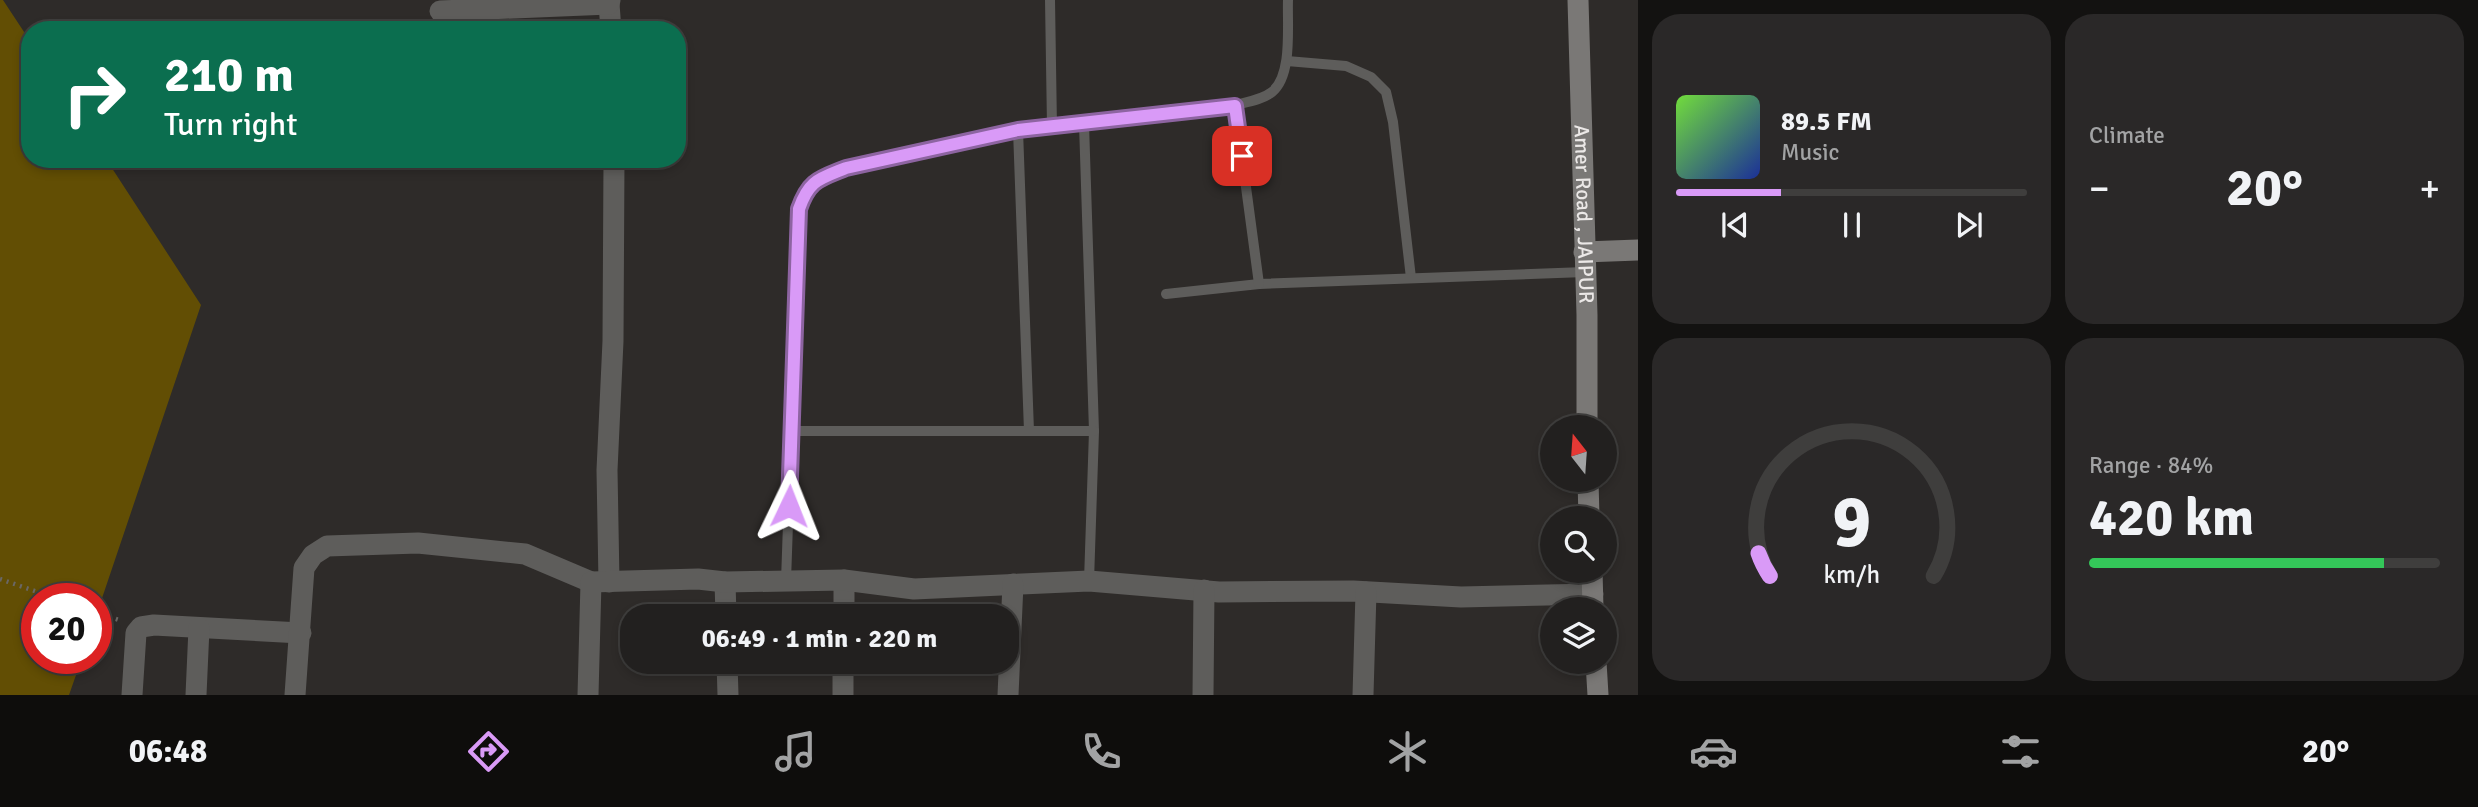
<!DOCTYPE html>
<html lang="en">
<head>
<meta charset="utf-8">
<style>
  body { margin:0; font-family:Signika,sans-serif; background:#2a2828; color:#f1f3f6; height:100vh; display:flex; flex-direction:column; font-size:26px; white-space:nowrap }
  * { box-sizing:border-box; margin:0 }
  p { font-size:23px; color:#a2a3a4 }
  .icon { flex:none; width:38px; height:38px; fill:none; stroke:currentColor; stroke-width:2; stroke-linecap:round; stroke-linejoin:round }
  .map { position:relative; flex:1; overflow:hidden }
  .side { display:flex; flex-direction:column; gap:14px; padding:14px; background:#131211; width:840px }
  .side>* { flex:none }
  .guide { position:absolute; left:21px; top:21px; width:665px; height:147px; border-radius:28px; box-shadow:0 4px 10px #0003,0 0 0 2px #3f3e3d; background:#0b6e4f; color:#fff; overflow:hidden }
  .needle { width:46px; rotate:343deg }
  .buttons { position:absolute; left:1540px; top:415px; display:grid; gap:14px }
  .buttons a { display:grid; place-items:center; width:77px; height:77px; border-radius:50%; background:#22201f; box-shadow:0 4px 10px #0003,0 0 0 2px #3f3e3d; font-size:35px }
  .speed { position:absolute; left:21px; top:583px; display:flex; gap:14px; font-size:35px; font-weight:700; text-align:center }
  .speed>* { display:grid; place-content:center; width:91px; height:91px; border-radius:50%; background:#22201f; box-shadow:0 4px 10px #0003,0 0 0 2px #3f3e3d; line-height:1 }
  .speed .limit { border:10px solid #d22; background:#fff; color:#111 }
  .pin { position:absolute; display:grid; place-items:center; width:60px; height:60px; color:#fff; margin:-30px; border-radius:14px; box-shadow:0 4px 10px #0006 }
  .me { position:absolute; width:77px; margin:-38px; rotate:2deg; stroke-linejoin:round; filter:drop-shadow(0 0 5px #0008) }
  .turn { display:flex; align-items:center; gap:24px; height:147px; padding:0 28px; font-size:32px }
  .turn .icon { width:91px; height:91px; stroke-width:2.5 }
  .turn b { display:block; font-size:49px; line-height:60px }
  .big { font-size:52px; font-weight:800; line-height:1.1 }
  .side .tile { flex:1; display:flex; flex-direction:column; justify-content:center; gap:10px; min-width:0; padding:0 24px; border-radius:28px; background:#2a2828 }
  .side .dial { align-items:center; gap:0 }
  .dial svg { height:182px; overflow:visible; fill:none; stroke:#3f3e3d; stroke-width:7; stroke-linecap:round; text-anchor:middle }
  .dial text { fill:#f1f3f6; stroke:none }
  .song { display:flex; align-items:center; gap:21px }
  .cover { width:84px; height:84px; border-radius:10px; background:linear-gradient(135deg,hsl(100 70% 55%),hsl(230 70% 35%)) }
  .played { height:7px; border-radius:4px; background:linear-gradient(90deg,#d99af7 30%,#3f3e3d 30%) }
  .keys { display:flex; justify-content:space-around; direction:ltr }
  .heat { display:flex; justify-content:space-between; align-items:center; font-size:38px; direction:ltr }
  .charge { height:10px; border-radius:5px; background:linear-gradient(90deg,#34c759 84%,#3f3e3d 0) }
  .side .tiles { flex:1; display:grid; gap:14px; grid-template-columns:repeat(2,1fr) }
  .trip { position:absolute; left:620px; top:604px; width:399px; height:70px; border-radius:28px; background:#22201f; box-shadow:0 4px 10px #0003,0 0 0 2px #3f3e3d; font-weight:800; line-height:70px; text-align:center }
  .dock { display:flex; height:112px; justify-content:space-around; align-items:center; background:#0e0d0c; color:#a2a3a4 }
  .dock .icon { width:49px; height:49px }
  .dock .current { color:#d99af7 }
  .dock b { font-size:32px; color:#f1f3f6 }
  main { display:flex; flex:1; min-height:0 }
  .map>svg:first-child { display:block }
  .green { fill:#624e04 }
  .lines { fill:none; stroke-linecap:round; stroke-linejoin:round }
  .path { stroke:#6a6765; stroke-width:4.5; stroke-dasharray:2 5; stroke-linecap:butt }
  .lane { stroke:#5e5d5b; stroke-width:10 }
  .street { stroke:#5e5d5b; stroke-width:21 }
  .secondary { stroke:#7a7876; stroke-width:21 }
  .route-casing { stroke:#8d64a1; stroke-width:18 }
  .route { stroke:#d99af7; stroke-width:12 }
  .labels { text-anchor:middle; stroke-width:7; stroke-linejoin:round; paint-order:stroke }
  .street-label { font-size:21px; fill:#ebe8e7; stroke:#24211f }
</style>
</head>
<body>
<main>
<div class="map">
<svg width="1638" height="695" viewBox="0 0 1638 695">
  <rect width="100%" height="100%" fill="#2e2b29"/>
  <!-- green -->
  <path class="green" d="M0 0H3L30 41V159H106L201 305 96 616V598H37V658H82L69 695H0Z"/>
  <g class="lines">
    <!-- path -->
    <g class="path">
      <path d="M0 579 55 598"/>
      <path d="M96 612 119 620"/>
    </g>
    <!-- lane -->
    <g class="lane">
      <path d="M1050 0 1052 127"/>
      <path d="M1287 61 1346 66 1371 77 1386 92 1393 122 1411 278"/>
      <path d="M1235 105C1247 102 1262 100 1272 92 1293 75 1287 25 1288 0"/>
      <path d="M1084 124 1094 431 1089 581"/>
      <path d="M1018 130 1029 431"/>
      <path d="M1166 294 1259 284 1585 272"/>
      <path d="M792 431H1094"/>
      <path d="M786 581 799 209C810 180 819 179 846 168L1018 130 1235 105 1259 284"/>
    </g>
    <!-- street -->
    <g class="street">
      <path d="M609 4 611 30"/>
      <path d="M440 11 609 4 610 0"/>
      <path d="M844 580V616"/>
      <path d="M609 582 607 470 613 341 614 159"/>
      <path d="M725 582 726 616"/>
      <path d="M727 662 728 695"/>
      <path d="M132 695 136 633 141 627 154 625 301 633"/>
      <path d="M196 695 199 628"/>
      <path d="M295 695 304 568 313 555 327 546 418 543 525 554 591 582"/>
      <path d="M588 695 591 582 698 579 725 582 844 580 914 589 1089 581 1219 592 1353 591 1461 597 1593 594"/>
      <path d="M843 695V662"/>
      <path d="M1008 695 1013 584"/>
      <path d="M1203 695 1204 590"/>
      <path d="M1363 695 1366 592"/>
    </g>
    <!-- secondary -->
    <g class="secondary">
      <path id="s1" d="M1578 0 1587 315V427"/>
      <path d="M1584 252 1638 250"/>
      <path d="M1588 480 1589 518"/>
      <path d="M1592 570 1593 609"/>
      <path d="M1596 662 1598 695"/>
    </g>
  </g>
  <g class="lines">
    <defs>
      <path id="route" d="M789 506 799 209C809 180 819 179 846 168L1018 130 1235 106 1242 156"/>
    </defs>
    <!-- route casing -->
    <use href="#route" class="route-casing"/>
    <!-- route -->
    <use href="#route" class="route"/>
  </g>
  <g class="labels">
    <!-- street labels -->
    <g class="street-label">
      <text dy="7" stroke="none"><textPath href="#s1" startOffset="214">Amer Road , JAIPUR</textPath></text>
    </g>
  </g>
</svg>
<div class="buttons">
<a><svg class="needle" viewBox="-14 -14 28 28"><path d="M0-13l5 13h-10z" fill="#e53935"/><path d="M0 13l5-13h-10z" fill="#a2a3a4"/></svg></a>
<a><svg class="icon" aria-label="search" viewBox="0 0 24 24"><circle cx="10" cy="10" r="6"/><path d="M15 15l6 6"/></svg></a>
<a><svg class="icon" aria-label="layers" viewBox="0 0 24 24"><path d="M12 4l9 5-9 5-9-5zM3 14l9 5 9-5"/></svg></a>
</div>
<div class="speed"><div class="limit">20</div></div>
<div class="pin" style="left:1242px;top:156px;background:#d93025"><svg class="icon" aria-label="arrive" viewBox="0 0 24 24"><path d="M6 21V4h12l-3 4 3 4H6"/></svg></div>
<svg class="me" style="left:789px;top:506px" viewBox="-20 -20 40 40"><path d="M0-17L14 15 0 8-14 15z" fill="#d99af7" stroke="#fff" stroke-width="4"/></svg>
<div class="trip">06:49 · 1 min · 220 m</div>
<div class="guide">
<div class="turn"><svg class="icon" aria-label="right" viewBox="0 0 24 24"><path d="M7 20v-9h11M14 6l5 5-5 5"/></svg><div><b>210 m</b>Turn right</div></div>
</div>
</div>
<section class="side">
<div class="tiles">
<div class="tile">
<div class="song"><i class="cover"></i><div><b>89.5 FM</b><p>Music</p></div></div>
<div class="played"></div>
<div class="keys"><svg class="icon" aria-label="previous" viewBox="0 0 24 24"><path d="M18 5L8 12l10 7zM5 5v14"/></svg><svg class="icon" aria-label="pause" viewBox="0 0 24 24"><path d="M8 5v14M16 5v14"/></svg><svg class="icon" aria-label="next" viewBox="0 0 24 24"><path d="M6 5l10 7-10 7zM19 5v14"/></svg></div>
</div>
<div class="tile"><p>Climate</p>
<div class="heat"><a>−</a><b class="big">20°</b><a>+</a></div>
</div>
<div class="tile dial"><svg viewBox="0 0 100 80">
<path d="M14 69A42 42 0 1 1 86 69"/>
<path d="M14 69A42 42 0 0 1 9 59" stroke="#d99af7"/>
<text x="50" y="56" font-size="32" font-weight="700">9</text>
<text x="50" y="72" font-size="11">km/h</text>
</svg></div>
<div class="tile"><p>Range · 84%</p><b class="big">420 km</b><div class="charge"></div></div>
</div>
</section>
</main>
<nav class="dock">
<b>06:48</b>
<svg class="icon current" aria-label="directions" viewBox="0 0 24 24"><path d="M12 3l9 9-9 9-9-9zM9 14v-3h6M13 9l2 2-2 2"/></svg>
<svg class="icon" aria-label="music" viewBox="0 0 24 24"><path d="M9 18V5l10-2v13"/><circle cx="6" cy="18" r="3"/><circle cx="16" cy="16" r="3"/></svg>
<svg class="icon" aria-label="phone" viewBox="0 0 24 24"><path d="M5 4h4l2 5-3 2q2 4 5 5l2-3 5 2v4C11 20 4 13 5 4z"/></svg>
<svg class="icon" aria-label="climate" viewBox="0 0 24 24"><path d="M12 3v18M4 7l16 10M4 17L20 7"/></svg>
<svg class="icon" aria-label="car" viewBox="0 0 24 24"><path d="M5 17H2v-5l4-1 3-4h7l3 4 3 1v5h-3M9 17h6M6 11h13"/><circle cx="7" cy="17" r="2"/><circle cx="17" cy="17" r="2"/></svg>
<svg class="icon" aria-label="filters" viewBox="0 0 24 24"><path d="M4 7h16M4 17h16"/><circle cx="9" cy="7" r="2"/><circle cx="15" cy="17" r="2"/></svg>
<b>20°</b>
</nav>
</body>
</html>
